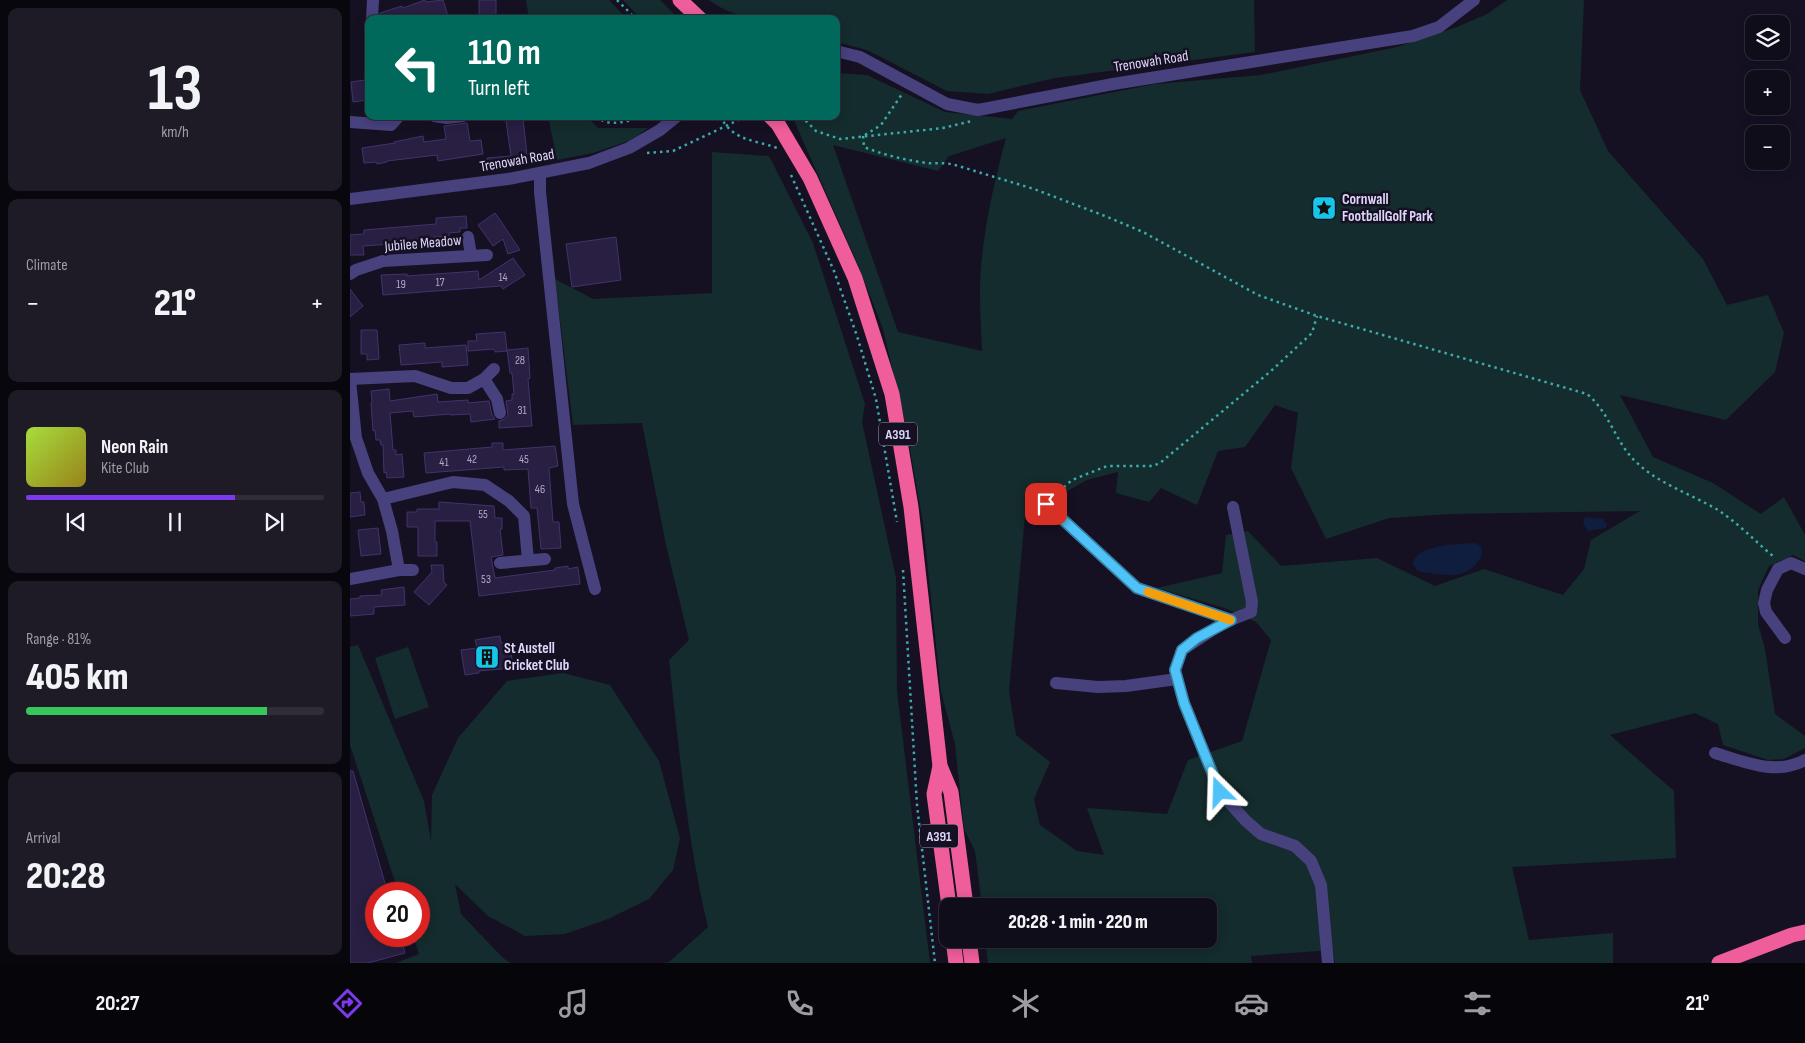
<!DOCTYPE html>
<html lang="en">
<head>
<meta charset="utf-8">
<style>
  body { margin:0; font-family:"Sofia Sans Condensed",sans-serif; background:#1e1b27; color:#f1f3f6; height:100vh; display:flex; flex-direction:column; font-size:19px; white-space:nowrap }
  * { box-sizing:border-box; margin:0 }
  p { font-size:16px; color:#9c9ca2 }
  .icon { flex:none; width:28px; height:28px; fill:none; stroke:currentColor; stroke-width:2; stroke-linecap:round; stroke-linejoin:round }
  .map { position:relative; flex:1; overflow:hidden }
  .drawer { display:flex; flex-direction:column; gap:8px; padding:8px; background:#09070e; width:350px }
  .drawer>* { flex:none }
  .banner { position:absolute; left:15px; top:15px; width:475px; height:105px; border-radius:10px; box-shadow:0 2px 12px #0003,0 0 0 1px #302d39; background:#00695c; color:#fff; overflow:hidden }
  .fabs { position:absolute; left:1395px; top:15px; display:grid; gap:10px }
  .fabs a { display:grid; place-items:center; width:45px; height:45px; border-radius:10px; background:#100d1a; box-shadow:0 2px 12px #0003,0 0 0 1px #302d39; font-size:25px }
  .speed { position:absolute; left:15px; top:882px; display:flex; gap:10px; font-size:25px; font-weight:700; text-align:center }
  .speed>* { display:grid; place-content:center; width:65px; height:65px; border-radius:50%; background:#100d1a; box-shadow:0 2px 12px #0003,0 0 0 1px #302d39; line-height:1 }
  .speed .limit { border:8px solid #d22; background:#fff; color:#111 }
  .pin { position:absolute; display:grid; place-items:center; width:42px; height:42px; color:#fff; margin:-21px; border-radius:10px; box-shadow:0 2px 8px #0006 }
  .me { position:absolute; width:55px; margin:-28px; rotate:338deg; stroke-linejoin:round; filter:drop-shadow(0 0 4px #0008) }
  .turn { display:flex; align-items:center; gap:18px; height:105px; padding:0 20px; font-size:22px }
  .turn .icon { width:65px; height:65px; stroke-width:2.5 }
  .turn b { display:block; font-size:35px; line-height:42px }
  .big { font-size:38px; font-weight:800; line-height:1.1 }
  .drawer .widget { flex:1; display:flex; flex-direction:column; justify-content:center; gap:8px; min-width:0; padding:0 18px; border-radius:10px; background:#1e1b27 }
  .drawer .dial { align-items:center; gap:0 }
  .dial b { font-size:65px; line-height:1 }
  .song { display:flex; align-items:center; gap:15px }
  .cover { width:60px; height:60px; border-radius:8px; background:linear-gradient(135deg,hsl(80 70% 55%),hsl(50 70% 35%)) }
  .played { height:5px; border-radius:2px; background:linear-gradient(90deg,#7c3aed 70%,#302d39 70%) }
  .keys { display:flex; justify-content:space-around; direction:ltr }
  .heat { display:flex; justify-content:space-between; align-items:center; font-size:28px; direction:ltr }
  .charge { height:8px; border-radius:4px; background:linear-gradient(90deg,#34c759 81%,#302d39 0) }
  .trip { position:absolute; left:589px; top:898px; width:278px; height:50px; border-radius:10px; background:#100d1a; box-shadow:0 2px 12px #0003,0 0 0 1px #302d39; font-weight:800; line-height:50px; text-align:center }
  .dock { display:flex; height:80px; justify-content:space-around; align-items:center; background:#06050a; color:#9c9ca2 }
  .dock .icon { width:35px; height:35px }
  .dock .active { color:#7c3aed }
  .dock b { font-size:22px; color:#f1f3f6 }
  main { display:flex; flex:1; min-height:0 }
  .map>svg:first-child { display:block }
  .green { fill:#142c2d; fill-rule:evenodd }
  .water { fill:#0f1d3e }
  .building { fill:#281f42; stroke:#42336c }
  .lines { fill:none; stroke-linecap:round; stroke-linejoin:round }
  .path { stroke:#3babab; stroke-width:2.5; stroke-dasharray:2.5 4; stroke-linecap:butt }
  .minor { stroke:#47417e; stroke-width:12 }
  .highway { stroke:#ef5e9a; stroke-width:15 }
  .route-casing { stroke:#337fa1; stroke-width:12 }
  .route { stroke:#4fc3f7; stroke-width:9 }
  .slow { stroke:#f59e0b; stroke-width:9 }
  .labels { text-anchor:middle; stroke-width:5; stroke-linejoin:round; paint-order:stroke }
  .number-label { font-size:12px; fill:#b0a9cd }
  .shield { fill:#151123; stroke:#a29cba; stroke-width:1 }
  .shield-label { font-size:14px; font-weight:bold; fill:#ded7fb }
  .street-label { font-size:15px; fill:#ded7fb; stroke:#151123 }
  .poi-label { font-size:15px; font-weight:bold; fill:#ded7fb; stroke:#151123; text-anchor:start }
</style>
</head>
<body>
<main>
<section class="drawer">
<div class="widget dial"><b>13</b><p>km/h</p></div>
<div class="widget"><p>Climate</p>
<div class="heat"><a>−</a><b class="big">21°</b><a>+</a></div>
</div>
<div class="widget">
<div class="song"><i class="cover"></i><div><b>Neon Rain</b><p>Kite Club</p></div></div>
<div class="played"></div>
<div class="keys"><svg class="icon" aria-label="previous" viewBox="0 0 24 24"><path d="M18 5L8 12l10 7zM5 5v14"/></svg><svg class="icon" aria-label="pause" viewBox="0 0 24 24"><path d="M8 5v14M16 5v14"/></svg><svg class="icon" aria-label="next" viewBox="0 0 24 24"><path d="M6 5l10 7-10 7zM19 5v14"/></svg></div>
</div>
<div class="widget"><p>Range · 81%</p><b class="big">405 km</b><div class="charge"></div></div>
<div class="widget"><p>Arrival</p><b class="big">20:28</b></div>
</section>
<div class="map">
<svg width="1455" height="963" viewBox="0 0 1455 963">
  <rect width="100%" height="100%" fill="#151123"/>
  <!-- green -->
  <g class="green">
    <path d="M176 0H259L277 19H179Z"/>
    <path d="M273 0H310L329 19H291Z"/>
    <path d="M359 0H904L905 52 705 78 638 94 597 91 517 50 486 42V19C445 19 394 27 359 0Z"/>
    <path d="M1157 0H1234L1230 90 1258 151 1353 259 1377 305 1418 295 1434 333 1425 372 1376 420 1270 395 1303 457 1363 483 1411 514 1434 497 1455 535V561L1443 555 1419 566 1408 590V624L1415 649 1425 714 1455 736V748L1434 759 1418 760 1373 745 1368 724 1345 713 1260 735 1324 791 1326 858 1162 867 1179 940 1263 933V963H985L983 950 901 956 902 963H638L635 939H858V906H632L625 851 614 829 605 744 591 692 573 523 557 432 533 329 509 267 442 116H486V73L517 75 595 112 662 119 668 111 805 84 911 75 1047 47 1107 27 1137 14ZM656 138C643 187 631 239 630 289 630 310 631 330 632 351L548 332 483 145 588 171 599 156ZM925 405 948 413 941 468 976 539 1039 518 1100 514 1290 511 1241 540 1234 569 1213 595 1134 569 1085 586 1027 558 931 566 898 531 876 535 872 573 807 588 874 608 906 622 921 640 892 741 838 760 817 814 737 808 754 855 727 851 690 825 684 799 700 762 666 735 659 691 675 515 737 480 768 472 766 493 799 502 811 488 847 505 868 451 895 447Z"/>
    <path d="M198 116H239V119L248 128H298L282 140 243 153 207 160Z"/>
    <path d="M251 116H292C278 120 264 124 251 116Z"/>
    <path d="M362 152 419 156 463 243 515 404 512 422 546 578 547 691 580 963H311L319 962 358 927C337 840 329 748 319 660L339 640 316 545 292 423 223 425 205 279 243 299 362 293Z"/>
    <path d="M8 645 74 801 81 841 82 795 108 738 157 681 213 673 260 685 309 761 330 838 323 870 299 899 258 919 215 934 175 936 138 916 105 884 111 914 153 958 161 963H46L69 954 63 936H69V894H49L0 745V647Z"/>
    <path d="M58 647 79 707 45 719 25 658Z"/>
  </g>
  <!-- water -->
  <g class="water">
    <path d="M1235 517 1253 519 1257 524 1256 528 1238 531 1233 524Z"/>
    <path d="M1125 543 1131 546 1132 555C1118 582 1096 575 1071 572L1067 570 1063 565C1063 544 1110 544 1125 543Z"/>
  </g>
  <!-- building -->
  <g class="building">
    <path d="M75 0 76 2 93 0 99 19H30V13L52 6 53 8Z"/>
    <rect x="129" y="0" width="17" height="19"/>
    <path d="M15 80 17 100 3 102 1 82Z"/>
    <path d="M173 118 178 164 138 170 137 158 161 156 156 121Z"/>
    <path d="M117 123 120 141 131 140 133 154 88 161 87 155 37 161V162L27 164 26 162 14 163 12 148 45 143 44 142 73 136 74 142 96 139 94 126Z"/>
    <path d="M145 213 150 220 170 250 158 254 153 239 143 246 128 225Z"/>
    <path d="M116 216 117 228H110V232L99 233V236L84 237 85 243 41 247V244L13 246 14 255H0V235L14 234V230L86 224V218Z"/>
    <path d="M266 237 271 280 222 287 216 244Z"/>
    <path d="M163 258 175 275 153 289 151 286 33 295 31 275 57 274V276L128 271 129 280Z"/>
    <path d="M0 289 13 306 0 317Z"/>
    <path d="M11 330H27L29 359 17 360V354H11Z"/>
    <path d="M155 332 157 351 145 352 144 349 118 351V341H127L126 334Z"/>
    <path d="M75 343V348L116 345 118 365 92 367V362L51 365 49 345Z"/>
    <path d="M178 348 180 378 178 379 182 426 149 428V421L155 419 158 415 156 401 162 400V394H164L162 373H160L157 350Z"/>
    <path d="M39 389 40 401 87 394 88 402 118 400V403L139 401 142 415 145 419 121 422 120 414 100 415V414L64 417 63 411 40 413 43 450H46V455L52 454 54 477 37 478 36 472 34 473 33 445H31L30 440H26L25 430 23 431 21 403 22 402 21 391Z"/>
    <path d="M142 443H153V450L205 446 208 466 199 468 203 522H209L211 548 191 549 187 508H181L178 469 154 470V467L76 473 74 453 142 447Z"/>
    <path d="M10 492 11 502H14L15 515 0 517V493Z"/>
    <path d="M89 502 144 506 145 518H152V529H150L153 555 141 557 145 578 205 570V568L218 566V569L228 567 230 584 129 596 120 521H85V542H87V556H68V527H57V512H67V509H89Z"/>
    <path d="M28 528 31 554 11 556 8 530Z"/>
    <path d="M81 565H93L94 583 97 585 79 605 64 592 82 572Z"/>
    <path d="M54 587 55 605 24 607V614L0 616V599L10 598V596L32 595 31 590Z"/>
    <path d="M150 636 151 643 160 642 163 668 129 671V673L115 675 111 650 127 648 125 640Z"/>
    <path d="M0 771H3L38 894H26V936H50L55 953 18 963H0Z"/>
  </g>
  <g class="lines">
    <!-- path -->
    <g class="path">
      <path d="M267 0 286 19"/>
      <path d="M246 116C258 129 281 120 296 116"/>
      <path d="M370 116C384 142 403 139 427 148"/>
      <path d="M451 116 466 131 490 139 593 128 622 121"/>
      <path d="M515 135 531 125 552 94"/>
      <path d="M513 136 514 147C534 155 555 160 577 163 586 164 595 162 605 165L684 189 755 216 793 232 908 295 967 316 1237 394C1260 413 1265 442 1286 462 1309 484 1341 494 1368 510 1388 523 1406 542 1424 557"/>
      <path d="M297 153 323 151 397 116"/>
      <path d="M441 175 484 271 507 336 526 399 547 522"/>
      <path d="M704 496 722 480 757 466H803L810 463 921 371 962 333 967 316"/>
      <path d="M553 570 567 805 585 963"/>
    </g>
    <!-- minor -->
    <g class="minor">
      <path d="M22 19 23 0"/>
      <path d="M486 51 510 57 597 104 628 110 763 84 1063 36 1089 27 1124 0"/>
      <path d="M84 116 97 118 113 116"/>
      <path d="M0 122 41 125 49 116"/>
      <path d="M190 173V192L223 504 245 589"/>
      <path d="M0 199 158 179 239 163 279 148 310 130 327 116"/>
      <path d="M118 237 121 255"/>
      <path d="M0 274 6 270 33 261 137 255"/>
      <path d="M0 379 65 376 101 388H118L134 379 144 369"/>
      <path d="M134 379 147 399 150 413"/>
      <path d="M0 380 6 438 18 473 33 499 42 531 49 570"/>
      <path d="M33 499 103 482 135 485 159 501 174 516 178 560"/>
      <path d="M696 504 787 588 881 620"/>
      <path d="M883 507 902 602 901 612 873 623 832 650 825 670 834 703 870 792 896 821 911 834 945 846 961 861 971 885 978 963"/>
      <path d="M150 563 195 559"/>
      <path d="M0 579 49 570H63"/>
      <path d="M1435 638 1416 612 1414 603 1417 590 1428 569 1441 563 1455 569"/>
      <path d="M706 683 748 687 776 686 827 679"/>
      <path d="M1365 753C1395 762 1426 776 1455 760"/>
    </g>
    <!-- highway -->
    <g class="highway">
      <path d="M330 0 350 19"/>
      <path d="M420 116 428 124 460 178 505 278 542 394 561 507 590 766 601 792 616 906"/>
      <path d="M590 766 584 794 599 906"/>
      <path d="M603 939 606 963"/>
      <path d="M619 939 622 963"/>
      <path d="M1369 963 1442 935 1455 932"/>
    </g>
  </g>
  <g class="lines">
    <defs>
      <path id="route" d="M696 504 787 588 881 620 847 638 832 650 825 670 834 703 870 792"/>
    </defs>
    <!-- route casing -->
    <use href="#route" class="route-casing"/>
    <!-- route -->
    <use href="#route" class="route"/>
    <!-- slow -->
    <path class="slow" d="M798 592 880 620"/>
  </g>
  <!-- icons -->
  <defs>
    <symbol id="sight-square" viewBox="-11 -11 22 22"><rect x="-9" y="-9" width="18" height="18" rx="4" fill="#17c5e7" stroke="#151123"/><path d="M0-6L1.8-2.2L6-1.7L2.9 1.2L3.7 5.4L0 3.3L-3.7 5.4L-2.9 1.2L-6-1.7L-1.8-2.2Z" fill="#111"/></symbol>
    <symbol id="building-square" viewBox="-11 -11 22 22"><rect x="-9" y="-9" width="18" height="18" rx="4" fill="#17c5e7" stroke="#151123"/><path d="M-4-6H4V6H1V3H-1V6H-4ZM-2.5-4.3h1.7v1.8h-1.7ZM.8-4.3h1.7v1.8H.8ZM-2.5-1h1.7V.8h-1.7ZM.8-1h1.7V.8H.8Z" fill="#111"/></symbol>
  </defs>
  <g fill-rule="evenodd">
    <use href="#sight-square" x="960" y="194" width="28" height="28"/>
    <use href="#building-square" x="123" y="643" width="28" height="28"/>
  </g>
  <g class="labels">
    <!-- number labels -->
    <g class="number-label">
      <text x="153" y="281">14</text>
      <text x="90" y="286">17</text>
      <text x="51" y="288">19</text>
      <text x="170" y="364">28</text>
      <text x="172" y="414">31</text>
      <text x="122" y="463">42</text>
      <text x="174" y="463">45</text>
      <text x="94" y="466">41</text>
      <text x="190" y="493">46</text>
      <text x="133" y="518">55</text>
      <text x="136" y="583">53</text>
    </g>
    <!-- shield labels -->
    <g class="shield">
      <rect x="529" y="422.5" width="38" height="23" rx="4"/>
      <rect x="570" y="824.5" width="38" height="23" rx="4"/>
    </g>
    <g class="shield-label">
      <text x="548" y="439">A391</text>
      <text x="589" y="841">A391</text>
    </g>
    <!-- street labels -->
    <g class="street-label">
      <text transform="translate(801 61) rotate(-9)" y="5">Trenowah Road</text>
      <text transform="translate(167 160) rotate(-10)" y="5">Trenowah Road</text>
      <text transform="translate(73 243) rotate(-5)" y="5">Jubilee Meadow</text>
    </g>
    <!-- poi labels -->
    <g class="poi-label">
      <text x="992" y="204">Cornwall<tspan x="992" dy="17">FootballGolf Park</tspan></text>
      <text x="154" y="653">St Austell<tspan x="154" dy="17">Cricket Club</tspan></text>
    </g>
  </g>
</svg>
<div class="fabs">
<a><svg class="icon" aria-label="layers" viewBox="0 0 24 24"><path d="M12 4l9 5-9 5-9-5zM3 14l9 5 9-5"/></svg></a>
<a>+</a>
<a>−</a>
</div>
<div class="speed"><div class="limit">20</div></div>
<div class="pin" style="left:696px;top:504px;background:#d93025"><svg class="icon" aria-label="arrive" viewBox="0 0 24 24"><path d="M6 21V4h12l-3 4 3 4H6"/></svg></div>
<svg class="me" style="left:870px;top:792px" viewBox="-20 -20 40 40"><path d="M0-17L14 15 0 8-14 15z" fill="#4fc3f7" stroke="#fff" stroke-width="4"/></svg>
<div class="trip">20:28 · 1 min · 220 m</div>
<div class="banner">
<div class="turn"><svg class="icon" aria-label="left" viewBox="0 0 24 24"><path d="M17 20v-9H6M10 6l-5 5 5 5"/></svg><div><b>110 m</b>Turn left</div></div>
</div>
</div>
</main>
<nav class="dock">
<b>20:27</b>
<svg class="icon active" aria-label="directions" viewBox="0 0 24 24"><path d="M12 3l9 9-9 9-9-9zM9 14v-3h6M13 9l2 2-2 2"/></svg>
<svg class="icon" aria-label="music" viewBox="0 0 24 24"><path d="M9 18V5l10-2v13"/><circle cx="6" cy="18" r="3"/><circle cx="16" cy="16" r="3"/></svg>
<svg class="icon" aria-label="phone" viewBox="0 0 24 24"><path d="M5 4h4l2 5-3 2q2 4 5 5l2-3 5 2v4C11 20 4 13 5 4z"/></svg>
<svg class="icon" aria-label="climate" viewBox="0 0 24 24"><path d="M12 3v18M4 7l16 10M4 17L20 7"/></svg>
<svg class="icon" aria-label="car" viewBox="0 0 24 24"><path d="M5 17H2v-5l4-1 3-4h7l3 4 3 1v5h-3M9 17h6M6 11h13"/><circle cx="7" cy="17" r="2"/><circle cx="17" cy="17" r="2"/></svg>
<svg class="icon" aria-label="filters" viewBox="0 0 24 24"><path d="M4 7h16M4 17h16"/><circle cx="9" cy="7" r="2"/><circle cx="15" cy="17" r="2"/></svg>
<b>21°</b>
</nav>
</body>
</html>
